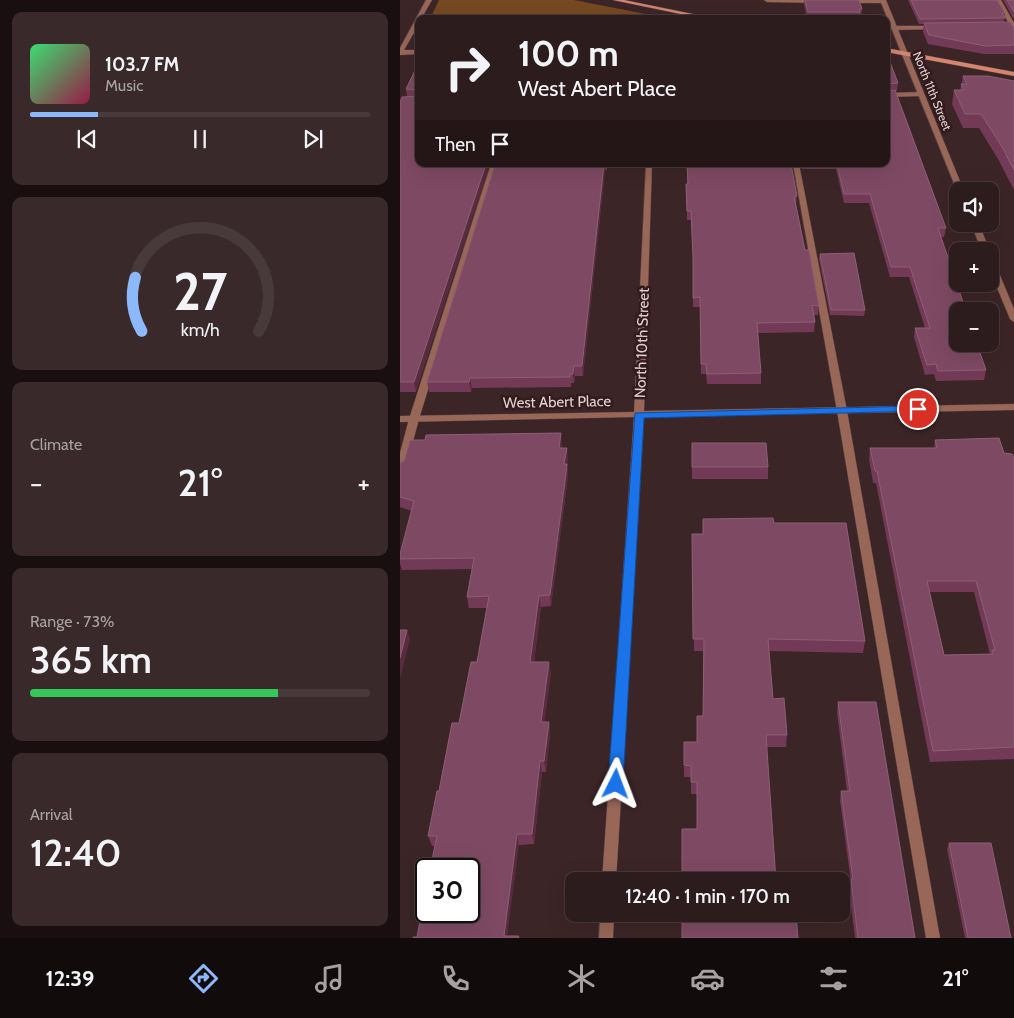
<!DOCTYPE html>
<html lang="en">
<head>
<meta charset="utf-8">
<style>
  body { margin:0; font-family:Cabin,sans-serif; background:#39292a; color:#f1f3f6; height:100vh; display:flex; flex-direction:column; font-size:19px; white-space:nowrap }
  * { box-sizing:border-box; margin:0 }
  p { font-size:16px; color:#a7a1a4 }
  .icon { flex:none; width:28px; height:28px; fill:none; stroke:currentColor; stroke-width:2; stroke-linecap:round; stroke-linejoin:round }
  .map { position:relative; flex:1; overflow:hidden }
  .details { display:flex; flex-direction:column; gap:12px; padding:12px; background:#190f10; width:400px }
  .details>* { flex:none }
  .guide { position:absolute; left:15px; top:15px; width:475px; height:152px; border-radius:10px; box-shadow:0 5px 20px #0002,0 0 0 1px #483a3b; background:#2d1c1d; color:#f1f3f6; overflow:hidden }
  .fabs { position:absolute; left:549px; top:182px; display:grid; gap:10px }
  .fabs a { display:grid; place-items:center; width:50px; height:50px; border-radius:10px; background:#2d1c1d; box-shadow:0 5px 20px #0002,0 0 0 1px #483a3b; font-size:25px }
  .speed { position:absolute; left:15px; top:858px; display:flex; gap:10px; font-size:25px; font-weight:700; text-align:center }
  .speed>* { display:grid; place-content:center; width:65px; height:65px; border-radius:50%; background:#2d1c1d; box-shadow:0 5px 20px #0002,0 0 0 1px #483a3b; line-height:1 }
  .speed .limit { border:2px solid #111; border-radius:8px; background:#fff; color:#111 }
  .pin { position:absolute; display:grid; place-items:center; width:42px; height:42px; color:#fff; margin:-21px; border:2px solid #fff; border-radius:50%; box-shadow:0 1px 5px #0007 }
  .me { position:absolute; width:55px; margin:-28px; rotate:3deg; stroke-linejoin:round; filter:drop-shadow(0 0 4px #0008) }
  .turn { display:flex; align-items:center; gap:18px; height:105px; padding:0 20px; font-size:22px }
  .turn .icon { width:65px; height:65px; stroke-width:2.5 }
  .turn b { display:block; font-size:35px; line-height:42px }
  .then { display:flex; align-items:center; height:48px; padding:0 20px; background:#0003; gap:10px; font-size:19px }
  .big { font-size:38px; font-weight:600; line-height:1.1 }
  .details .tile { flex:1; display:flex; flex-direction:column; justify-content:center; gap:8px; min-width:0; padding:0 18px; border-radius:10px; background:#39292a }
  .details .dial { align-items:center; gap:0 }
  .dial svg { height:130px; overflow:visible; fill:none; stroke:#483a3b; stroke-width:7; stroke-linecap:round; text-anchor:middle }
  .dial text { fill:#f1f3f6; stroke:none }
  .song { display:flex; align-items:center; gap:15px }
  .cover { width:60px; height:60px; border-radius:8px; background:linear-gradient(135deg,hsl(140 70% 55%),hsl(340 70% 35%)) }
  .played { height:5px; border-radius:2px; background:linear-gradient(90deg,#8cb9fc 20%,#483a3b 20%) }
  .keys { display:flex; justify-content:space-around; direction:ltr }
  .heat { display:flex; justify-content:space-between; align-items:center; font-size:28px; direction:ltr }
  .charge { height:8px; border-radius:4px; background:linear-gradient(90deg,#34c759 73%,#483a3b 0) }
  .trip { position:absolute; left:165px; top:872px; width:285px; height:50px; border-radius:10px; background:#2d1c1d; box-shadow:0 5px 20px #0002,0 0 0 1px #483a3b; font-weight:600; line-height:50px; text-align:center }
  .tab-bar { display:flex; height:80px; justify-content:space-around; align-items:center; background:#120b0c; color:#a7a1a4 }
  .tab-bar .icon { width:35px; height:35px }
  .tab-bar .selected { color:#8cb9fc }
  .tab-bar b { font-size:22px; color:#f1f3f6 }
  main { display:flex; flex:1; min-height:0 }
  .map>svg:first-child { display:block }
  .green { fill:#754921 }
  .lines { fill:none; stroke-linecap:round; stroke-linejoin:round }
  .lane-casing { stroke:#564042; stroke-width:1 }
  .street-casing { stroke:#564042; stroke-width:1 }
  .secondary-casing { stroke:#564042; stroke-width:1 }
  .lane { fill:#986758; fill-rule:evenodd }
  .street { fill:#986758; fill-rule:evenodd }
  .secondary { fill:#d6866f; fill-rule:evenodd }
  .wall { fill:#723a56; fill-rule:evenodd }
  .shaded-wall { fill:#582b3e }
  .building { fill:#7e4a63; stroke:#8d5f74; fill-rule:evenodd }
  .route { fill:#1a73e8; stroke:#114b97 }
  .labels { text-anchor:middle; stroke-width:5; stroke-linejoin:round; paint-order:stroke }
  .far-street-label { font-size:12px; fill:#e0d0d0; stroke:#321b1d }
  .street-label { font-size:15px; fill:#e0d0d0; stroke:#321b1d }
</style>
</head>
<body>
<main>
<section class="details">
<div class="tile">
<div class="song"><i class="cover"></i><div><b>103.7 FM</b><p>Music</p></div></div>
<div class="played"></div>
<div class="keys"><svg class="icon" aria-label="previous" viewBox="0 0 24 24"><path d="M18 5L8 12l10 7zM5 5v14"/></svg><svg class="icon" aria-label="pause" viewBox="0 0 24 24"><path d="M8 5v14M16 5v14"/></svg><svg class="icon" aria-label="next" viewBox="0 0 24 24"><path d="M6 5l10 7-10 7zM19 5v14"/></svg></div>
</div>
<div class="tile dial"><svg viewBox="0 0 100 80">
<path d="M14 69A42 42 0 1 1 86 69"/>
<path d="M14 69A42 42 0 0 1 10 36" stroke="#8cb9fc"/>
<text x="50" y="56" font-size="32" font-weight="700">27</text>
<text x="50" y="72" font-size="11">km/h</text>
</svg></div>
<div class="tile"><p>Climate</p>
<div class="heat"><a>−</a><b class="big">21°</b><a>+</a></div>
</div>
<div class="tile"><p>Range · 73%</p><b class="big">365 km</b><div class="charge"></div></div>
<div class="tile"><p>Arrival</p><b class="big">12:40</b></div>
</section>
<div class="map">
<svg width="614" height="938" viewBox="0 0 614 938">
  <rect width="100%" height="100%" fill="#3c2527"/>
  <!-- green -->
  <path class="green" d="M39 0H174L271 19H30Z"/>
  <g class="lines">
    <defs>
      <g id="lane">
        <path d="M364 0H420L421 1 418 3 367 2Z"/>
        <path d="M445 0H485L486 1 483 3H447Z"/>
        <path d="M595 0H601L614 23V29L611 27Z"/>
        <path d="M536 26 539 28 538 29 494 30 491 28 494 26Z"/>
        <path d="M486 93 521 92 524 94 521 96 486 97Z"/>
        <path d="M91 164H97L19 419 5 471 0 474V453L9 419Z"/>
        <path d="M393 164H399L447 411 540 938H526L437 411Z"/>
      </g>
      <g id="street">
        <path d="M26 0H32L21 19H19V24L4 50H19V54L0 55V48Z"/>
        <path d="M480 0H486L564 191H557Z"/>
        <path d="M246 164H252L244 411 614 404V410L244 417 216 881H202L234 417 0 422V416L234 412Z"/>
        <path d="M571 224H579L590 251H582Z"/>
        <path d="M590 259 594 261 614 309V322L610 319 590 271Z"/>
        <path d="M200 914H214L213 938H199Z"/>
      </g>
      <g id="secondary">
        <path d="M213 0H224L317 19H305Z"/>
        <path d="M486 48 614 72V76L486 52Z"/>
      </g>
    </defs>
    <!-- lane casing -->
    <use href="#lane" class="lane-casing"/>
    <!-- street casing -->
    <use href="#street" class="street-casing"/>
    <!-- secondary casing -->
    <use href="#secondary" class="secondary-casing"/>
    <!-- lane -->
    <use href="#lane" class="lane"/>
    <!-- street -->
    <use href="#street" class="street"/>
    <!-- secondary -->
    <use href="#secondary" class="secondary"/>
  </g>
  <!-- wall -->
  <g class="wall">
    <path d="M404 0H459L462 9 461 18H460V19H407L404 4Z"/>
    <path d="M508 0H597L605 13 604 22 614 28V54H584L528 44 523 32 524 24H519Z"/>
    <path d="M603 0H614V18H613Z"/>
    <path d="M486 61 498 83 497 91H495L546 228 544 237H541L586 370 584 380 536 381 534 374 525 375 514 337 515 328H525L509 277H490L469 203H444L436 169H402L400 164H486Z"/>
    <path d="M19 62V164L16 392H0V102L7 97 6 89Z"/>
    <path d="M563 76 614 81V190L598 159 579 128H563L552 104 554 90H560Z"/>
    <path d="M95 164H207V170H205L183 376H175L174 383H171V387L72 388 71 392H29L27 382Z"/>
    <path d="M287 164H392V169L397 196 396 205 405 250 419 306 418 315H414L415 322 414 332 357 333 361 373V384H307L306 374H301L300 307H293V264L291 220H287L286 184H287Z"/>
    <path d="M420 254 465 310 464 316 430 315 419 259Z"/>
    <path d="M535 440 604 453 614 457V759L530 762 476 483H473L469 459 470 448H534ZM530 592H574L590 654 544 655Z"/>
    <path d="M292 443 368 467V479H292Z"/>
    <path d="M162 444V448L168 459 167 464 168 475 165 500 151 606 141 607 134 662 151 673 144 722H149L150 733 146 772H142L134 844 119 845 17 937 35 846H32L28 836 39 791 77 662 87 608H69L67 597 72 569 2 570 0 564V554L12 511 0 507V463Z"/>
    <path d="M374 523 465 641 463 653 369 651 373 699 387 735 386 747H367L297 829V794H291V777H284V742H297L303 716V651H294L292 534H303Z"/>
    <path d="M438 702 515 938H455L449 889 451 882 440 801 441 791H447L437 713Z"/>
    <path d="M549 843 611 938H565L547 849Z"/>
  </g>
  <!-- shaded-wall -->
  <g class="shaded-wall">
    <path d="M86 164H90L16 392 14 382Z"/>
    <path d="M204 164 205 170 183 376 182 366Z"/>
    <path d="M174 366 175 376 174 383 173 374Z"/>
    <path d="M70 378 72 388 71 392 69 382Z"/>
    <path d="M161 433 162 444 161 459 159 448Z"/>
    <path d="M167 448 168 459 166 475 164 464Z"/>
    <path d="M167 464 168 475 151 606 150 595Z"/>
    <path d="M139 596 141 607 132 673 130 662Z"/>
    <path d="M7 630 10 639 0 679V658Z"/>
    <path d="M149 662 151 673 143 733 141 722Z"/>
    <path d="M149 722 150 733 146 772 144 761Z"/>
    <path d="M140 761 142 772 134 844 132 834Z"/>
    <path d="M117 834 119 845 107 938 104 936Z"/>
  </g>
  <!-- building -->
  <g class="building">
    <path d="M405 0H459L462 9H459L460 12H408Z"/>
    <path d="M511 0H597L605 13H602L605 18 520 19Z"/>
    <path d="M607 0H614V12Z"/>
    <path d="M610 22 614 28V45L585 46 529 35 524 23Z"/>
    <path d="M486 61 490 62 498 83 486 84Z"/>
    <path d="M19 62V90L6 89Z"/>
    <path d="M563 76H588L614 81V170L601 145 581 114H565L554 90H564L561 84H567Z"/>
    <path d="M486 90 487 91 495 90 546 228H538L566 311H558V344H577L586 370 538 371 536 364 527 365 515 328H530L510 267H491L470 194H444L437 164H486Z"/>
    <path d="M19 96V164H86L14 382H0V102L2 97Z"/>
    <path d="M95 164H204L182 366H174L173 374H170V377L70 378 69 382H27Z"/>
    <path d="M287 164H391L397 196H394L405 250H409L419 306 412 305 415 322 357 323 361 373 307 374 306 364H301L300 297 293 298V257L291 211H287L286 184H288Z"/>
    <path d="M454 253 465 310H431L420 254Z"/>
    <path d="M161 433 159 448H167L164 464H167L164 489 150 595 139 596 130 662H149L141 722H149L144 761H140L132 834H117L104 936H119L118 938H13V937H17L26 889V911H69V869H30L37 836H28L37 791H39L52 723H59L71 662H77L89 596 67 597 74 558 0 559V554L14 501 0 497V463L4 461 10 440H25L26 435Z"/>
    <path d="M599 438 604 453 612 454 614 457V747L533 751 477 471H475L470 448H537L535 440ZM527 581H576L595 650H592L593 654 544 655Z"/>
    <path d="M292 443H366L368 467H292Z"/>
    <path d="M373 518 374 523H446L465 641 368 639 373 699 384 698 387 735H366L376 881H282V829H297V782H291V766L284 765V742H297V716H303L304 639H293L292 534H303V519Z"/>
    <path d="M0 630H7L0 658Z"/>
    <path d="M438 702H476L515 938H458L451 879H453L441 791H450Z"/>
    <path d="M549 843H591L611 938H568Z"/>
    <path d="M282 914H396L398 938H282Z"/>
  </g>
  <!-- route -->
  <path class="route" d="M518 406 523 409 522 411 244 418 223 784 221 789 216 791 210 789 208 784 235 413Z"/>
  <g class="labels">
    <!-- far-street labels -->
    <g class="far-street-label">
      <text transform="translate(532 91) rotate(68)" y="4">North 11th Street</text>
    </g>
    <!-- street labels -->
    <g class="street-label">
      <text transform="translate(242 343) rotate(-88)" y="5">North 10th Street</text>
      <text transform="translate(157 402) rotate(-1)" y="5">West Abert Place</text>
    </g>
  </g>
</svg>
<div class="fabs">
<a><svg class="icon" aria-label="sound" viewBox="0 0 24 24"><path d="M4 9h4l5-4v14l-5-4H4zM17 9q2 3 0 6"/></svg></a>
<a>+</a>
<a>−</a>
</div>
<div class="speed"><div class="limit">30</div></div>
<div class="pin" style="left:518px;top:409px;background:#d93025"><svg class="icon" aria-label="arrive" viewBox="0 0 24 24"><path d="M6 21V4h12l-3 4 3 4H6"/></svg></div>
<svg class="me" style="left:216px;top:784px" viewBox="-20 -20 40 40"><path d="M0-17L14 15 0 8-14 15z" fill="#1a73e8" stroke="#fff" stroke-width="4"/></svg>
<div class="trip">12:40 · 1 min · 170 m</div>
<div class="guide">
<div class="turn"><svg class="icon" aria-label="right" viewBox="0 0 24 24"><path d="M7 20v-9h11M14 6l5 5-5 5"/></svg><div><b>100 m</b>West Abert Place</div></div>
<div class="then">Then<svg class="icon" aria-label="arrive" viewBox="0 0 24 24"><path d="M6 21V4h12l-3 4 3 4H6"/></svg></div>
</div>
</div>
</main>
<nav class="tab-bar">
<b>12:39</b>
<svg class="icon selected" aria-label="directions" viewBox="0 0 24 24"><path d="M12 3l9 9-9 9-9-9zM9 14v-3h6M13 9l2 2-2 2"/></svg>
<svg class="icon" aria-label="music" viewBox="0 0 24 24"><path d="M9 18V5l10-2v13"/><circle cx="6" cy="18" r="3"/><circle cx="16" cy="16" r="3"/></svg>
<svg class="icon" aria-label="phone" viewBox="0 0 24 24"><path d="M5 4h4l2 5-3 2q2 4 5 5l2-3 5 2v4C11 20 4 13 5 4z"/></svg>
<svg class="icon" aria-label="climate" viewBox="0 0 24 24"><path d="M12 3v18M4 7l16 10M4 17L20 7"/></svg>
<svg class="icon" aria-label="car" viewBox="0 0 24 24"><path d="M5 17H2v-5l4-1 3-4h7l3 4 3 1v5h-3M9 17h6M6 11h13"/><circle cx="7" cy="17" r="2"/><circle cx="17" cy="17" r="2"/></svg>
<svg class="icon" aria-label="filters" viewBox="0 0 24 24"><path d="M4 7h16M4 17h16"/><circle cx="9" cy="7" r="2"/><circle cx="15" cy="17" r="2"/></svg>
<b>21°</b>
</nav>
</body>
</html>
